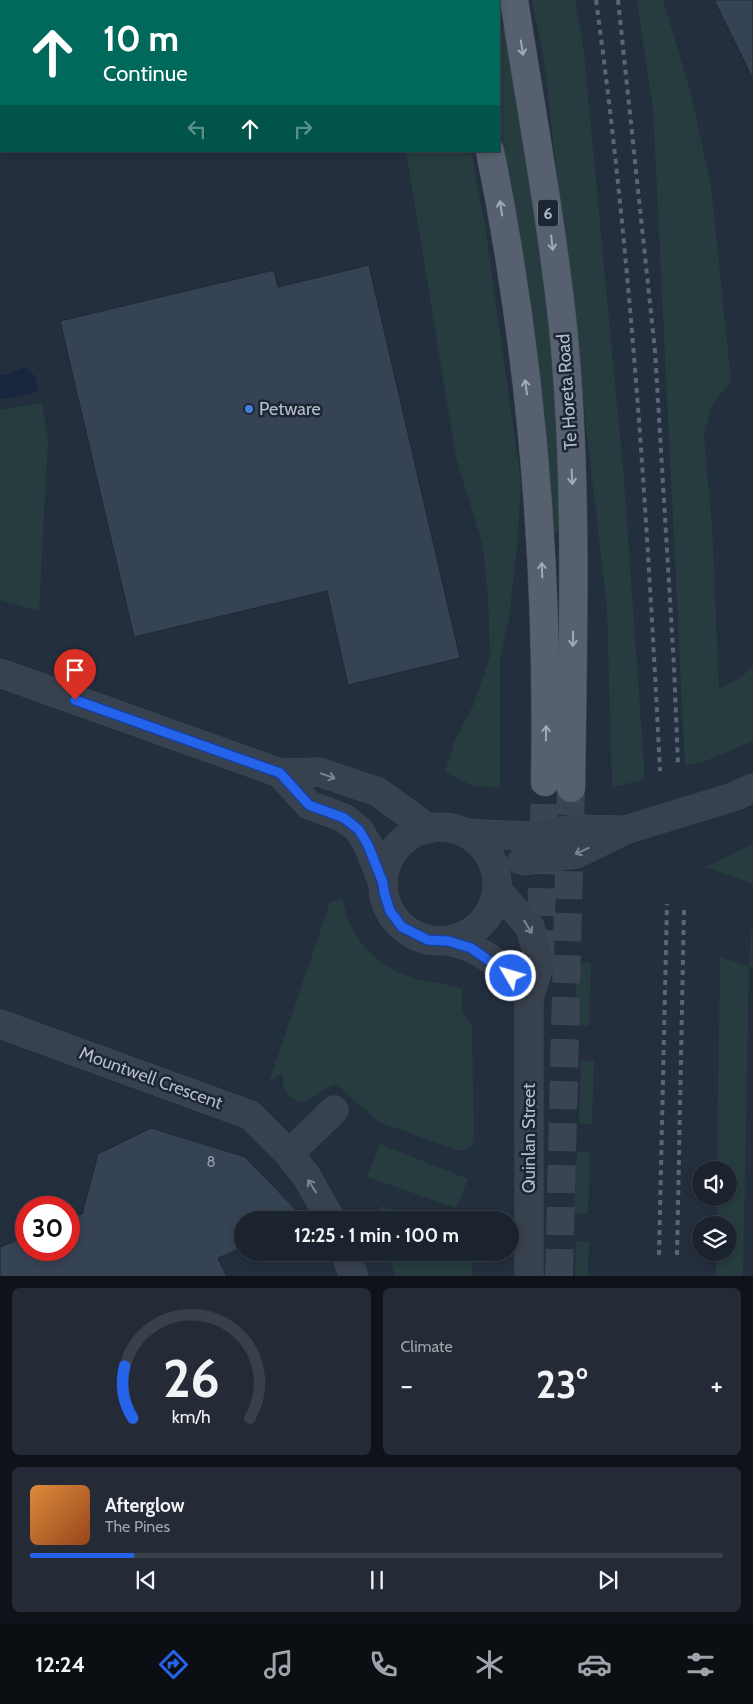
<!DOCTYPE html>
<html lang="en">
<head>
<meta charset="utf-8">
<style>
  body { margin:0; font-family:Cabin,sans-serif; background:#242b36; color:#f1f3f6; height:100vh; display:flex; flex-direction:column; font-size:19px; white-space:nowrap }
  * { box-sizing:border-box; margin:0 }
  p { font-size:16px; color:#a0a4aa }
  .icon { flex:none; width:28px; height:28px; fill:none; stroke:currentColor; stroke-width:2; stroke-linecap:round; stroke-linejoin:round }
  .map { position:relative; height:1276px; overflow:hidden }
  .side { display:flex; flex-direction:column; gap:12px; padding:12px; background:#0f1319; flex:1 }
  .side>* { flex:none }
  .top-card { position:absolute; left:0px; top:0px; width:500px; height:152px; box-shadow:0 2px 8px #0003,0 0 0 1px #39404a; background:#00695c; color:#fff; overflow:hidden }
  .controls { position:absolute; left:692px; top:1161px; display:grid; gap:10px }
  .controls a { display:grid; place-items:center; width:45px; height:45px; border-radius:50%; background:#1b232e; box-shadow:0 2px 8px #0003,0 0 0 1px #39404a; font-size:25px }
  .speed { position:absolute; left:15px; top:1196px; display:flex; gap:10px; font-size:25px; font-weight:700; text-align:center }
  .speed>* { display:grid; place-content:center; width:65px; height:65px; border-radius:50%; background:#1b232e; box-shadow:0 2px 8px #0003,0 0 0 1px #39404a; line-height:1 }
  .speed .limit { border:8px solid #d22; background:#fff; color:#111 }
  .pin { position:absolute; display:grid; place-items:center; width:42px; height:42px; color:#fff; margin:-51px -21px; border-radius:50% 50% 50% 0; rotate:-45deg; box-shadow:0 0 5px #0007 }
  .pin .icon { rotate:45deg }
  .me { position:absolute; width:55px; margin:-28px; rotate:308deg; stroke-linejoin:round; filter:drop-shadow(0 0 4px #0008) }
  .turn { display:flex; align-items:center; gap:18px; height:105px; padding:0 20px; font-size:22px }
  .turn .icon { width:65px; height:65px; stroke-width:2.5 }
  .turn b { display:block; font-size:35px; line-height:42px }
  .lanes { display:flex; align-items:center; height:48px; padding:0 20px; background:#0003; justify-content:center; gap:25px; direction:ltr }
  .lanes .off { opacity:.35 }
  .big { font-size:38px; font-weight:700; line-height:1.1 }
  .side .tile { flex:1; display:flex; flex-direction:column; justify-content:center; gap:8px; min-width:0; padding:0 18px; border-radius:8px; background:#242b36 }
  .side .dial { align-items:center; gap:0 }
  .dial svg { height:130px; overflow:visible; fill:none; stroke:#39404a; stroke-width:7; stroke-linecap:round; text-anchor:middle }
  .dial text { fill:#f1f3f6; stroke:none }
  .song { display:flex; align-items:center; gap:15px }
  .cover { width:60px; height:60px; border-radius:8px; background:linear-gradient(135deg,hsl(30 70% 55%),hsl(20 70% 35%)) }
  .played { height:5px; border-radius:2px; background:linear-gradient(90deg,#2563eb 15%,#39404a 15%) }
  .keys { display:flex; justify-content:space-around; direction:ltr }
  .heat { display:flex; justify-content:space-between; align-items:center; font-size:28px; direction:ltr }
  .side .tiles { flex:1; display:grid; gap:12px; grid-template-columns:1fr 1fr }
  .tile:last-child { grid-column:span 2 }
  .trip { position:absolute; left:234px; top:1211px; width:285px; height:50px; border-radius:25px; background:#1b232e; box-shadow:0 2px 8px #0003,0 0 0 1px #39404a; font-weight:700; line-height:50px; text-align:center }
  .tabs { display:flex; height:80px; justify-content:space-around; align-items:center; background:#0b0e12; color:#a0a4aa }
  .tabs .icon { width:35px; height:35px }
  .tabs .on { color:#2563eb }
  .tabs b { font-size:22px; color:#f1f3f6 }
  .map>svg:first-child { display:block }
  .green { fill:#263c3f }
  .water { fill:#17263c }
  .building { fill:#364354; stroke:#1f2835 }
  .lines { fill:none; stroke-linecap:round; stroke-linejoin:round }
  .primary-tunnel { stroke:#3a4453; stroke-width:28; stroke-dasharray:28 14; stroke-linecap:butt }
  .street-casing { stroke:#414a57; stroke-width:29 }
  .primary-casing { stroke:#414a57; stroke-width:29 }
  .street { stroke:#38414e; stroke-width:28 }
  .primary { stroke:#56606e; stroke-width:28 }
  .rail { stroke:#5a6575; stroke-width:4; stroke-dasharray:5 5; stroke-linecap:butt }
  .street-bridge-casing { stroke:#414a57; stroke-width:29; stroke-linecap:butt }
  .street-bridge { stroke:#38414e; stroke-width:28 }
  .oneway { stroke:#a1aab7 }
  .oneway2 { stroke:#7c8592 }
  .route-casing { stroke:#184099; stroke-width:12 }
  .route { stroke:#2563eb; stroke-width:9 }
  .shop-dot { fill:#3f7fe0; stroke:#1d2633; stroke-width:2 }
  .labels { text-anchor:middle; stroke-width:5; stroke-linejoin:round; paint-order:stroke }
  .number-label { font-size:15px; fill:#929caa }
  .shield { fill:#1d2633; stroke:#878f9c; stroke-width:1 }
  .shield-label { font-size:16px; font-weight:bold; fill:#b4bcc9 }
  .street-label { font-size:18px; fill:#b4bcc9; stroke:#1d2633 }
  .poi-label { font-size:18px; fill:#b4bcc9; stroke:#1d2633; text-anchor:start }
</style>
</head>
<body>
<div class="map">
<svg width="753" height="1277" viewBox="0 0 753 1277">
  <rect width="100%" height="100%" fill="#242f3e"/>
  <!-- green -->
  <g class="green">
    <path d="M532 0H575L584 53 624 480 645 780 612 787 607 608 544 61Z"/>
    <path d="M637 0H663L690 90 711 186 731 381 712 405 704 434 712 526 719 689 737 680 753 667V741L703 762 685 766 653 109Z"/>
    <path d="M499 17 512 52 543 232 558 405 563 531 549 532 499 147Z"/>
    <path d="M406 151H471L485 225 521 483 517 544 509 619 500 657V788L472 786 445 772 455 740 473 706 490 657 488 595 482 542 456 458Z"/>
    <path d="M42 403 48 440 39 611 0 600V410Z"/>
    <path d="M753 844V884L706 867Z"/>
    <path d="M342 899C345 908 347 919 352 928 366 956 392 973 421 980 435 983 448 983 462 989V1012L472 1027 474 1138 471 1148 459 1151 379 1122 337 1085C318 1086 311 1110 292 1098 283 1092 283 1083 282 1073L269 1082 330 902Z"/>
    <path d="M752 921 753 968 749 967 743 1276H716V1253L729 1252V1225H717V1198H729V1170H717L720 957 749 966Z"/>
    <path d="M577 963H591L589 1026 575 1025Z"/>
    <path d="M581 1061H594L592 1124 579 1123Z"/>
    <path d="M380 1144 468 1179 456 1208 367 1177Z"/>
    <path d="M577 1151 590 1152 588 1214 574 1213Z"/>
    <path d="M381 1206 423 1220H376L375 1217Z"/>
    <path d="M576 1241 589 1242 588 1276H575Z"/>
    <path d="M388 1253H472V1276H395Z"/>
  </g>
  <!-- water -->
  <path class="water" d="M25 367 36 377 38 392 0 399V375H5Z"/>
  <!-- building -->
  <g class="building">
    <path d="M714 0H753V79Z"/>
    <path d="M369 265 460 658 348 685 327 591 134 637 60 321 274 270 278 287Z"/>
    <path d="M151 1128 245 1157 306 1220H242V1248L218 1258 227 1277H0V1247L26 1237V1250H69V1219L82 1214 98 1154Z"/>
  </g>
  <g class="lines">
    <!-- primary-tunnel -->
    <g class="primary-tunnel">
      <path d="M540 958 545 782"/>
      <path d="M559 1277 571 788"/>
    </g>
    <defs>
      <g id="street">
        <path d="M0 673 280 773 319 772 378 792 429 829"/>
        <path d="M280 773 309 805 344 818 359 830 368 845 383 883"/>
        <path d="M733 797 753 788"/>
        <circle cx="440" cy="884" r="57"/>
        <path d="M465 833 526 836"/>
        <path d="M497 890 530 927 540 962 529 999V1277"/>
        <path d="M448 941C482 947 511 971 529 999"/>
        <path d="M0 1024 250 1115 289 1154 334 1110"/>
        <path d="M289 1154 307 1177 331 1220"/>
        <path d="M345 1252 354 1277"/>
      </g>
      <g id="primary">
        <path d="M459 0V1"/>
        <path d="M514 0C531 109 551 217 563 327 578 480 573 634 571 788"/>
        <path d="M490 151C532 358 549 570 545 782"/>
      </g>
    </defs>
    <!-- street casing -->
    <use href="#street" class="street-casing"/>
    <!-- primary casing -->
    <use href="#primary" class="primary-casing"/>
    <!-- street -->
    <use href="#street" class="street"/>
    <!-- primary -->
    <use href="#primary" class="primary"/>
    <!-- rail -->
    <g class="rail">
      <path d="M596 0C631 256 647 513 660 771"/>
      <path d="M618 0 655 351 674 666 678 765"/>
      <path d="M659 1255 667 904"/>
      <path d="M677 1255 684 909"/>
    </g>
    <defs>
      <g id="street-bridge">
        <path d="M526 836 575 829 621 830"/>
        <path d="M521 861 576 854 625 830 733 797"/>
      </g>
    </defs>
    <!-- street-bridge casing -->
    <use href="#street-bridge" class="street-bridge-casing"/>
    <!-- street-bridge -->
    <use href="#street-bridge" class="street-bridge"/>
  </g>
  <!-- one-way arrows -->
  <defs><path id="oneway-shaft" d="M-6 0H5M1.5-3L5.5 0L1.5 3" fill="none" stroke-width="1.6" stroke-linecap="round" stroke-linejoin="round" transform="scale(1.25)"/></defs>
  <g class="oneway">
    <use href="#oneway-shaft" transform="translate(522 48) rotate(81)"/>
    <use href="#oneway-shaft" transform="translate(501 208) rotate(-99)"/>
    <use href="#oneway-shaft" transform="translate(552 243) rotate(83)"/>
    <use href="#oneway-shaft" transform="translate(526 387) rotate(-98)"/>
    <use href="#oneway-shaft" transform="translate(572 477) rotate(87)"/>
    <use href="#oneway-shaft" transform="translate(542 570) rotate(-92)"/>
    <use href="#oneway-shaft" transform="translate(573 639) rotate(91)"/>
    <use href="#oneway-shaft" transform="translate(546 733) rotate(-89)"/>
  </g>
  <g class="oneway2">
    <use href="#oneway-shaft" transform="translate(328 776) rotate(20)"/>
    <use href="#oneway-shaft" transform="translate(582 851) rotate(156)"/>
    <use href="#oneway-shaft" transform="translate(528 927) rotate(59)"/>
    <use href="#oneway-shaft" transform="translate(312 1186) rotate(-122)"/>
  </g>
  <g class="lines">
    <defs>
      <path id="route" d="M75 700 280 773 309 805 344 818 359 830 368 845 383 883 384 892 390 911 402 927 428 940 448 941 471 948 511 976"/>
    </defs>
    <!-- route casing -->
    <use href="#route" class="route-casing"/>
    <!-- route -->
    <use href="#route" class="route"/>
  </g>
  <!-- markers -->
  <circle class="shop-dot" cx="249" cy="409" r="5"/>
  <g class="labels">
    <!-- number labels -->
    <g class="number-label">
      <text x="211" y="1167">8</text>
    </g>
    <!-- shield labels -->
    <rect class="shield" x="538" y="199.5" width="20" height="27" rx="4"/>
    <g class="shield-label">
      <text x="548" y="219">6</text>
    </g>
    <!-- street labels -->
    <g class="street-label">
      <text transform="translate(567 392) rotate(-94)" y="6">Te Horeta Road</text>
      <text transform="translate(151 1078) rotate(20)" y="6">Mountwell Crescent</text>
      <text transform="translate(529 1138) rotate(-90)" y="6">Quinlan Street</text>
    </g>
    <!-- poi labels -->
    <g class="poi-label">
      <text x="259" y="415">Petware</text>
    </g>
  </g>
</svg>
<div class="controls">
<a><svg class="icon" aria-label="sound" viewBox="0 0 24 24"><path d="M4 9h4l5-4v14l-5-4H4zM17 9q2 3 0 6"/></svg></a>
<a><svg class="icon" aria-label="layers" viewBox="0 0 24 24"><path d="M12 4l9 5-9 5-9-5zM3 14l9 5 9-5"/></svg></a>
</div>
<div class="speed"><div class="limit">30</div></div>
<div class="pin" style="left:75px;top:700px;background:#d93025"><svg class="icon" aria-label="arrive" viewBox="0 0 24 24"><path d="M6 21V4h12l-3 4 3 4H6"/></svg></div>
<svg class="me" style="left:511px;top:976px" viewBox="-20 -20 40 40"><circle r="17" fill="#2563eb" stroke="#fff" stroke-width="3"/><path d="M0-11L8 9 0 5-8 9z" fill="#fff"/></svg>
<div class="trip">12:25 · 1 min · 100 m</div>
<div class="top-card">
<div class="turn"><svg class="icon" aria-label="ahead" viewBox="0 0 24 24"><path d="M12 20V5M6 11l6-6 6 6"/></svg><div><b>10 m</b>Continue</div></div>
<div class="lanes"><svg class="icon off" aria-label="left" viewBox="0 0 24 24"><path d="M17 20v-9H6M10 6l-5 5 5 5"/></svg><svg class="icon" aria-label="ahead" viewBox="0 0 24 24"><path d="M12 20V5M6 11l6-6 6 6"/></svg><svg class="icon off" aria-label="right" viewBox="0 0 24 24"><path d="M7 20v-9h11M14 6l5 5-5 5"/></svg></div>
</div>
</div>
<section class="side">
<div class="tiles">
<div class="tile dial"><svg viewBox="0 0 100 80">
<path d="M14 69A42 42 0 1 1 86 69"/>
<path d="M14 69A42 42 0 0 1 9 37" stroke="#2563eb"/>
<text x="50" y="56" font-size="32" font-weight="700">26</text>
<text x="50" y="72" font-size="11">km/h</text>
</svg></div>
<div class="tile"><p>Climate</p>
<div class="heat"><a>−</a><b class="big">23°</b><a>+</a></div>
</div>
<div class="tile">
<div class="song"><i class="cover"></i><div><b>Afterglow</b><p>The Pines</p></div></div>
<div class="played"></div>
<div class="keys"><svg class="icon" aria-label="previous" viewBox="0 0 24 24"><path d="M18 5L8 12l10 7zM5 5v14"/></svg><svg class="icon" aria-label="pause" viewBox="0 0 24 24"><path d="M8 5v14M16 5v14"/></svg><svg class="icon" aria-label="next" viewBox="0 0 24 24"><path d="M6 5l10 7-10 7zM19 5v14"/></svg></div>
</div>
</div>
</section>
<nav class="tabs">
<b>12:24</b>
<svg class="icon on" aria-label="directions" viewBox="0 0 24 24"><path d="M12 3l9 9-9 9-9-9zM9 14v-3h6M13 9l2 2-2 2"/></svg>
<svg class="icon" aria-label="music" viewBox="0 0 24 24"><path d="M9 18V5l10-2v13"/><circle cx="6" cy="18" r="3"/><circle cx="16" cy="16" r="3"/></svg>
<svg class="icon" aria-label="phone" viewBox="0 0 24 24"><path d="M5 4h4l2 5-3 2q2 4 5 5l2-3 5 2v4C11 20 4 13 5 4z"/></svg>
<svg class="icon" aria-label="climate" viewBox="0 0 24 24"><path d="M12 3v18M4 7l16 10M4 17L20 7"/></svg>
<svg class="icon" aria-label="car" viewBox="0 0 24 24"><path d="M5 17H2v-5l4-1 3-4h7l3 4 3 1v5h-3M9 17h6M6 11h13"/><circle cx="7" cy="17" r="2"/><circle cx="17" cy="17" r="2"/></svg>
<svg class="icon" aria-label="filters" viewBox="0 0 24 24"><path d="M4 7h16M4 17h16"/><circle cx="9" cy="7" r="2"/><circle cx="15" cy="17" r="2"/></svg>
</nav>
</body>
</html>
